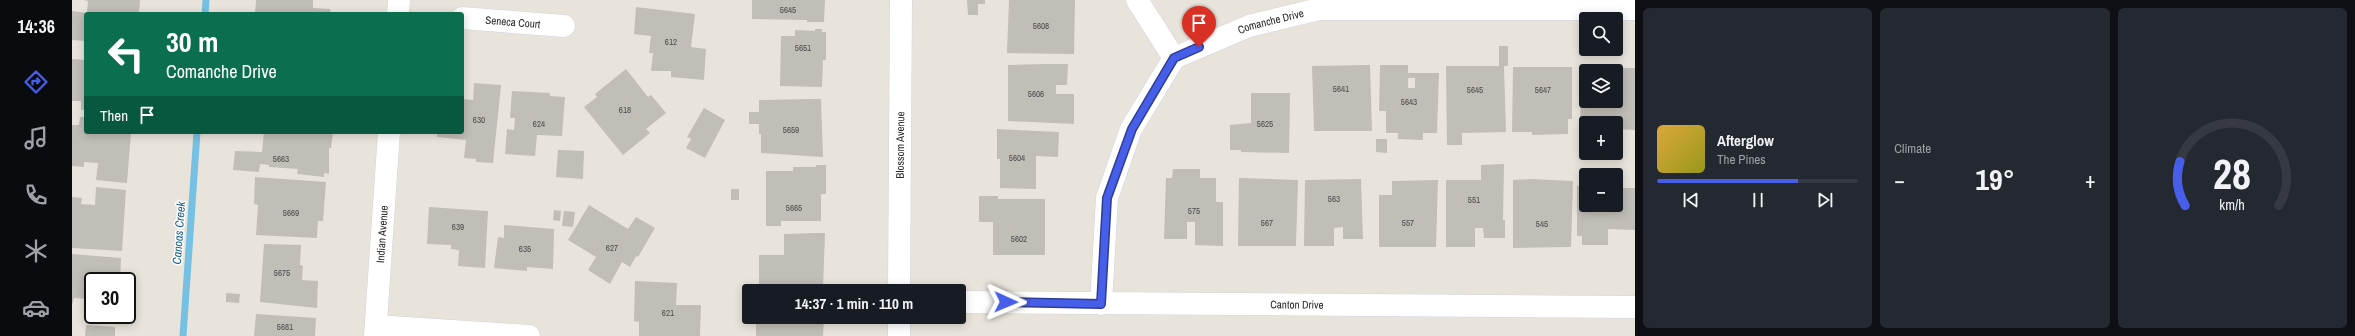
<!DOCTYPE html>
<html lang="en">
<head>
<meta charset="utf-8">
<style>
  body { margin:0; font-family:"Archivo Narrow",sans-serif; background:#242831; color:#f1f3f6; height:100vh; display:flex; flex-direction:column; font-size:15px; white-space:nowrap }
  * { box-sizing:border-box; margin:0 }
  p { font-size:13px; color:#9ea1a6 }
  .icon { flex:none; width:22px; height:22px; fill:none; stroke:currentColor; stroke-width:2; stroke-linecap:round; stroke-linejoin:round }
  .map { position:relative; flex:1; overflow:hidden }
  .panel { display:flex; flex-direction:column; gap:8px; padding:8px; background:#0d0f14; width:720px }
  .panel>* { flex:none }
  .top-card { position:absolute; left:12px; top:12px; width:380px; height:122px; border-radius:4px; box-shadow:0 2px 10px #0003; background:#0b6e4f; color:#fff; overflow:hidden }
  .buttons { position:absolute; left:1507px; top:12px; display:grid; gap:8px }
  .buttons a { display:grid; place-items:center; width:44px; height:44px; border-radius:4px; background:#171b24; box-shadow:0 2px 10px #0003; font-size:20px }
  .speed { position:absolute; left:12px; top:272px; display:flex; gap:8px; font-size:20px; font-weight:700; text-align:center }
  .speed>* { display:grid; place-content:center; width:52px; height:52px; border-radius:50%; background:#171b24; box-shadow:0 2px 10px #0003; line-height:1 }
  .speed .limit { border:2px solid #111; border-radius:6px; background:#fff; color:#111 }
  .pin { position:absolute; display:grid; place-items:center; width:34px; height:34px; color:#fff; margin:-41px -17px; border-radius:50% 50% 50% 0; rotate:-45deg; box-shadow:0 0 4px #0007 }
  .pin .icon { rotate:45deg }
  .me { position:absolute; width:44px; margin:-22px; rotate:91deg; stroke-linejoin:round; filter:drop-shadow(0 0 3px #0008) }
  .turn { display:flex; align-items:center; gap:14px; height:84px; padding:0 16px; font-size:18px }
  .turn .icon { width:52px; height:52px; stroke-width:2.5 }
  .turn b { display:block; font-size:28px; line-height:34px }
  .then { display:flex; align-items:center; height:38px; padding:0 16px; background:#0003; gap:8px; font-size:15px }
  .big { font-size:30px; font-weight:800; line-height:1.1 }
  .panel .tile { flex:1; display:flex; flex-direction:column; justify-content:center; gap:6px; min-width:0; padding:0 14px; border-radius:6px; background:#242831 }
  .panel .dial { align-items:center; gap:0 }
  .dial svg { height:104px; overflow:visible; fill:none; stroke:#363941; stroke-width:7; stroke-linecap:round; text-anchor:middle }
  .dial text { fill:#f1f3f6; stroke:none }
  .song { display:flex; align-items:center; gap:12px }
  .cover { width:48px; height:48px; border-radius:6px; background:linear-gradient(135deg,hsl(40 70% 55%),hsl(60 70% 35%)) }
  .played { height:4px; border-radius:2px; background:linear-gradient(90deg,#475ee9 70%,#363941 70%) }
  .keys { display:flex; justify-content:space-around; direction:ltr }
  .heat { display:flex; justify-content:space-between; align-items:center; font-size:22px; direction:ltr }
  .panel .tiles { flex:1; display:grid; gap:8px; grid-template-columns:repeat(3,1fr) }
  .trip { position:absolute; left:670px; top:284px; width:224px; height:40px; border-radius:4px; background:#171b24; box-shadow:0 2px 10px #0003; font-weight:800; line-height:40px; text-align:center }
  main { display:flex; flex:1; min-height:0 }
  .dock { display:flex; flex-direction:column; width:72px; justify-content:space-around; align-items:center; background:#090b0e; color:#9ea1a6 }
  .dock .icon { width:28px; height:28px }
  .dock .current { color:#475ee9 }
  .dock b { font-size:18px; color:#f1f3f6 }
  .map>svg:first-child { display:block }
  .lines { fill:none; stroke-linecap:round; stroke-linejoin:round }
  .stream { stroke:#76c1e3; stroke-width:7 }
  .building { fill:#c1bdb7; fill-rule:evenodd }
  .minor-casing { stroke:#d0d2e0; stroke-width:23 }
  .tertiary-casing { stroke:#d0d2e0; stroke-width:23 }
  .minor { stroke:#fff; stroke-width:22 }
  .tertiary { stroke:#fff; stroke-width:22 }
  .route-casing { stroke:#2e3d97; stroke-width:10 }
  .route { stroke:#475ee9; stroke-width:7 }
  .labels { text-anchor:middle; stroke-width:3; stroke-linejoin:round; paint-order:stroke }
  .number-label { font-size:9px; fill:#4e4d4c }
  .street-label { font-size:11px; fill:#282828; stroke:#fff }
  .water-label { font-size:12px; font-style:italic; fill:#185f8b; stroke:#fff }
</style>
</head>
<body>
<main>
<nav class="dock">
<b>14:36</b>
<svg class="icon current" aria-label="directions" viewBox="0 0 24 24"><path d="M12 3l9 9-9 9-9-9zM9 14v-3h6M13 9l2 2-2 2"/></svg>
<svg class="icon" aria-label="music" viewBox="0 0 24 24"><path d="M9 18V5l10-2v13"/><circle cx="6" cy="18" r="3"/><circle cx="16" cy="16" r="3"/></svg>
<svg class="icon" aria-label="phone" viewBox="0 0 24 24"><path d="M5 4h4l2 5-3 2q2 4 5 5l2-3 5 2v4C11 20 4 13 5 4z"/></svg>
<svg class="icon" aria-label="climate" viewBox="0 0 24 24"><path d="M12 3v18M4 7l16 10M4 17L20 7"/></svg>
<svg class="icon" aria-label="car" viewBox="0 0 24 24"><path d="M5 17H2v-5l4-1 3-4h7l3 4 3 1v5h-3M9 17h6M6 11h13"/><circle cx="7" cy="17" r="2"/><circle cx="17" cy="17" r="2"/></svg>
</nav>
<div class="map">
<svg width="1563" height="336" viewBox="0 0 1563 336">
  <rect width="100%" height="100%" fill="#e9e4db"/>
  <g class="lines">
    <!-- stream -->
    <g class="stream">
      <path d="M133 14 134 0"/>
      <path d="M111 336 125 132"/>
    </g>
  </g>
  <!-- building -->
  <g class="building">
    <path d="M12 0H68L67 14H14V41L0 40V11L15 13 16 1Z"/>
    <path d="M184 0H241V8L258 9 259 14H183Z"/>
    <path d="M680 0H753L752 22H735V20L680 19Z"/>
    <path d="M895 0H913V4H906V15H896Z"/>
    <path d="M937 0H1003L1002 54 935 53Z"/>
    <path d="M564 7 623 14 619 47 634 49 632 80 599 77V71H579L581 53H577L579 36 562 34Z"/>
    <path d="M743 29H750V32H754V60H751L750 87 708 86 709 36H723V30L743 31Z"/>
    <path d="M1427 46H1436V66H1432L1434 132 1390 133V145H1375L1374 66H1427Z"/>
    <path d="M0 59 14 60V110H9V101H0Z"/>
    <path d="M975 64H996L995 85H984V94H1002V124L936 121V65Z"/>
    <path d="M1298 65 1300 131H1242L1240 66Z"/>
    <path d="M1308 65H1336V73H1367L1365 133H1351V140L1326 139V133H1314V111H1307ZM1336 78H1343V88H1336Z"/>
    <path d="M1441 67H1500V119H1496V134L1460 135V132H1440Z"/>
    <path d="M1540 68H1563V130L1544 129V123H1514V127H1508L1509 90H1514V101H1544V71H1540Z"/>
    <path d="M554 69 576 97 579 95 594 113 574 129 578 133 551 155 512 107 525 97 523 94Z"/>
    <path d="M402 83 429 85 421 163 404 162V159L392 158 394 140 365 137V132H390V99L401 100Z"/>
    <path d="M440 91 478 93V96L493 97 490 136 465 135 463 156 433 154 435 129 442 130 443 118H438Z"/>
    <path d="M1179 93H1218L1217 153 1169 152V150H1158V125L1179 123Z"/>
    <path d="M740 99H749L751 157 689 153V134H687V124H677V112H687V100Z"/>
    <path d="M632 108 653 120 633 158 614 148 619 139 615 137Z"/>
    <path d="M8 117H14V132H59L55 183 24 180 26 163 12 162V167L0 166V125H7Z"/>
    <path d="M925 129 987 132 986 157 964 156V189L928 188V159H925Z"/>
    <path d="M192 132H261L259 148H257V174L252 173V177L225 174 226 169 197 167V165L188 164 187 172 161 170 163 151 190 152Z"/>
    <path d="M1304 139H1315V153L1304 152Z"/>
    <path d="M486 150 512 151 511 179 484 177Z"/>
    <path d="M1432 164 1431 220H1433V238H1412L1411 228H1403V247H1374V180H1409V165Z"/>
    <path d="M744 165H754V194H749V221H709V226H694V171H721V167H744Z"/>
    <path d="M1101 169H1128V178H1144V202H1151V246L1123 245V222H1115V239H1092L1094 178H1100Z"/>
    <path d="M183 177 254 182 251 221H246L245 238 184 235 186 205 182 204Z"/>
    <path d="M1167 178 1226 180 1224 246H1166Z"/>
    <path d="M1289 179 1291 239H1271V227L1262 228V246H1232L1233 180Z"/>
    <path d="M1459 179 1501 181 1499 247 1441 248V180Z"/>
    <path d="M1366 180 1364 247H1307V195H1320V181Z"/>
    <path d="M1505 186H1514V205H1544V188H1563V230L1536 229V245H1510V236H1505Z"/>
    <path d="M24 187 54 190 50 251 0 248V197L10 198 9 204 23 205Z"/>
    <rect x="659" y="189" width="8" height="11"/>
    <path d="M907 196H926V199H973V255H921V222H907Z"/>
    <path d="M517 205 556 229 564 217 583 228 566 257 564 256 558 267 550 262 538 284 516 270 524 257 496 240Z"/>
    <path d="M357 207 416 211 413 268 386 266 387 250 379 249V245L355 244Z"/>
    <path d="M482 210 489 211 488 221 481 220Z"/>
    <path d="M492 211 503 212 501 227 490 226Z"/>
    <path d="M432 225 482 229 481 269 455 267V271L422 268 426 237 432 238Z"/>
    <path d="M745 233H753L751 289H687V255H712V234Z"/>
    <path d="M192 244 229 245 228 265 231 266 230 280 246 281 245 308 188 302Z"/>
    <path d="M0 254 49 258 48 281H21V315H45V320L15 318 16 299 2 298 0 305Z"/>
    <path d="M563 281 605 283 604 305H629L628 336H567V322L562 321Z"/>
    <path d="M154 293 168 294 167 303 154 302Z"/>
    <path d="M184 314 244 318 243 336H182Z"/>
    <path d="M684 317 752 318 751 336H684Z"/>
    <path d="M14 325 43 327V336H13Z"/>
  </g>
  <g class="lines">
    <defs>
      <g id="minor">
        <path d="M1065 0 1102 58"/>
        <path d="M326 14 327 0"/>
        <path id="s1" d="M390 18 492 26"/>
        <path id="s2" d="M887 302 1563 307"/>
        <path id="s3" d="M1029 304 1035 198 1059 129 1102 58 1177 26 1247 9H1563"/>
        <path d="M304 326 457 336"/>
        <path id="s4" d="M303 336 317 132"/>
      </g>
      <g id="tertiary">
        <path id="s5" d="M827 291 829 0"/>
        <path d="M827 336V317"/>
      </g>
    </defs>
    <!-- minor casing -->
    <use href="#minor" class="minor-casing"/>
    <!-- tertiary casing -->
    <use href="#tertiary" class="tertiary-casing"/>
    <!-- minor -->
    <use href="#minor" class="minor"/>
    <!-- tertiary -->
    <use href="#tertiary" class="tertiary"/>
  </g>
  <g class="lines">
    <defs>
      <path id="route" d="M934 302 1029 304 1035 198 1060 129 1102 58 1127 47"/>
    </defs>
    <!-- route casing -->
    <use href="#route" class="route-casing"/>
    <!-- route -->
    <use href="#route" class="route"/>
  </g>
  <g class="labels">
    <!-- number labels -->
    <g class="number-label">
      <text x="716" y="13">5645</text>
      <text x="969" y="29">5608</text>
      <text x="599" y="45">612</text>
      <text x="731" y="51">5651</text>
      <text x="1269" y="92">5641</text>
      <text x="1403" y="93">5645</text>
      <text x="1471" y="93">5647</text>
      <text x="964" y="97">5606</text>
      <text x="1337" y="105">5643</text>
      <text x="553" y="113">618</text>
      <text x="407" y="123">630</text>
      <text x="467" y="127">624</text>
      <text x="1193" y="127">5625</text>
      <text x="719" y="133">5659</text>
      <text x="945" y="161">5604</text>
      <text x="209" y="162">5663</text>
      <text x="1262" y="202">563</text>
      <text x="1402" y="203">551</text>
      <text x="722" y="211">5665</text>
      <text x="1122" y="214">575</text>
      <text x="219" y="216">5669</text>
      <text x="1195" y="226">567</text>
      <text x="1336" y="226">557</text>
      <text x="1470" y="227">545</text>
      <text x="386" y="230">639</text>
      <text x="947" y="242">5602</text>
      <text x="540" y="251">627</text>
      <text x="453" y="252">635</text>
      <text x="210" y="276">5675</text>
      <text x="596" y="316">621</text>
      <text x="213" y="330">5681</text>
    </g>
    <!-- street labels -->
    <g class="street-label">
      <text dy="4" stroke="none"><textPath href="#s1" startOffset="51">Seneca Court</textPath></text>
      <text dy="4" stroke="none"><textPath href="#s3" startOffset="366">Comanche Drive</textPath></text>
      <text dy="4" stroke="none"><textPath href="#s5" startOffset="146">Blossom Avenue</textPath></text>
      <text dy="4" stroke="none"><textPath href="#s4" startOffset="102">Indian Avenue</textPath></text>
      <text dy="4" stroke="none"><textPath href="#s2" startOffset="338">Canton Drive</textPath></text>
    </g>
    <!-- water labels -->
    <g class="water-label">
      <text transform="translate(107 233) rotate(-86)" y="4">Canoas Creek</text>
    </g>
  </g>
</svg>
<div class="buttons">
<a><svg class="icon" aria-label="search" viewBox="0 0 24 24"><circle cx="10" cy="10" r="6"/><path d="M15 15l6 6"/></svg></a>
<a><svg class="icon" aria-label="layers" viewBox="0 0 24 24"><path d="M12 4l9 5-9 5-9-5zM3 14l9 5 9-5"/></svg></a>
<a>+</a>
<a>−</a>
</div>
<div class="speed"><div class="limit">30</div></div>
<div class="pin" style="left:1127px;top:47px;background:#d93025"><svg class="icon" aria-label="arrive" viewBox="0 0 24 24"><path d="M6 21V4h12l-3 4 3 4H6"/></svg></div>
<svg class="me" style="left:934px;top:302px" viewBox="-20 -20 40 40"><path d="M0-17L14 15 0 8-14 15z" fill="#475ee9" stroke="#fff" stroke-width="4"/></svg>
<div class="trip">14:37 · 1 min · 110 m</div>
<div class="top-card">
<div class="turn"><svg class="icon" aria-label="left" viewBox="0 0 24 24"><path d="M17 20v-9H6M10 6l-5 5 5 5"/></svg><div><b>30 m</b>Comanche Drive</div></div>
<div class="then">Then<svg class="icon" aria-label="arrive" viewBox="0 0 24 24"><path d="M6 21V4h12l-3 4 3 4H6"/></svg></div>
</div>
</div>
<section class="panel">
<div class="tiles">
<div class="tile">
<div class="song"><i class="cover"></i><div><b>Afterglow</b><p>The Pines</p></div></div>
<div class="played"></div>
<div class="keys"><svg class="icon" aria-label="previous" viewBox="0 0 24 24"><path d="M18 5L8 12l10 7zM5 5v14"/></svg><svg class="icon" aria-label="pause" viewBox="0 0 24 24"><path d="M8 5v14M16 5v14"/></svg><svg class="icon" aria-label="next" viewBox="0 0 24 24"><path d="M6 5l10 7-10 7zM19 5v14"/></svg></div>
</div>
<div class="tile"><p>Climate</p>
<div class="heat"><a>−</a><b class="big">19°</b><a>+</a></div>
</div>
<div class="tile dial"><svg viewBox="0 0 100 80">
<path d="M14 69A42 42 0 1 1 86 69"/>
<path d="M14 69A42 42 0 0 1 10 35" stroke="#475ee9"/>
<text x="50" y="56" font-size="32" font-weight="700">28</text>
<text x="50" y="72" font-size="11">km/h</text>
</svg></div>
</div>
</section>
</main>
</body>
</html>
